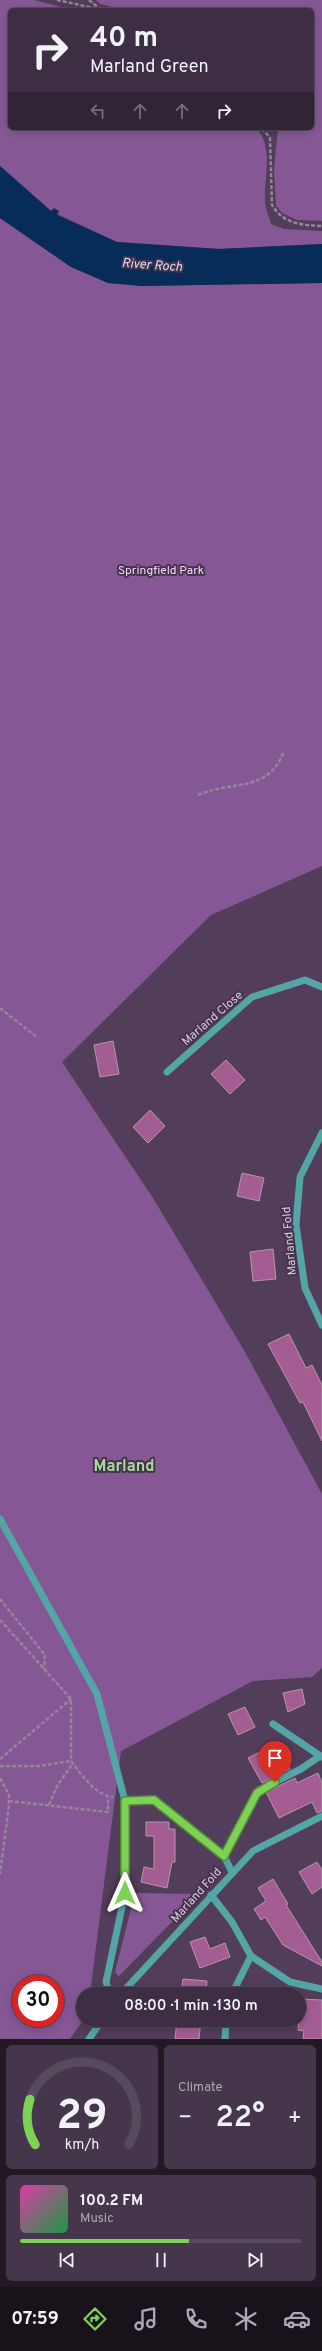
<!DOCTYPE html>
<html lang="en">
<head>
<meta charset="utf-8">
<style>
  body { margin:0; font-family:Overpass,sans-serif; background:#45364b; color:#f1f3f6; height:100vh; display:flex; flex-direction:column; font-size:15px; white-space:nowrap }
  * { box-sizing:border-box; margin:0 }
  p { font-size:13px; color:#ada8b2 }
  .icon { flex:none; width:22px; height:22px; fill:none; stroke:currentColor; stroke-width:2; stroke-linecap:round; stroke-linejoin:round }
  .map { position:relative; height:2039px; overflow:hidden }
  .side { display:flex; flex-direction:column; gap:6px; padding:6px; background:#221925; flex:1 }
  .side>* { flex:none }
  .banner { position:absolute; left:8px; top:8px; width:306px; height:122px; border-radius:6px; box-shadow:0 2px 10px #0003,0 0 0 1px #574a5d; background:#3e2e44; color:#f1f3f6; overflow:hidden }
  .speed { position:absolute; left:12px; top:1975px; display:flex; gap:8px; font-size:20px; font-weight:700; text-align:center }
  .speed>* { display:grid; place-content:center; width:52px; height:52px; border-radius:50%; background:#3e2e44; box-shadow:0 2px 10px #0003,0 0 0 1px #574a5d; line-height:1 }
  .speed .limit { border:6px solid #d22; background:#fff; color:#111 }
  .pin { position:absolute; display:grid; place-items:center; width:34px; height:34px; color:#fff; margin:-41px -17px; border-radius:50% 50% 50% 0; rotate:-45deg; box-shadow:0 0 4px #0007 }
  .pin .icon { rotate:45deg }
  .me { position:absolute; width:44px; margin:-22px; rotate:0deg; stroke-linejoin:round; filter:drop-shadow(0 0 3px #0008) }
  .turn { display:flex; align-items:center; gap:14px; height:84px; padding:0 16px; font-size:18px }
  .turn .icon { width:52px; height:52px; stroke-width:2.5 }
  .turn b { display:block; font-size:28px; line-height:34px }
  .lanes { display:flex; align-items:center; height:38px; padding:0 16px; background:#0003; justify-content:center; gap:20px; direction:ltr }
  .lanes .off { opacity:.35 }
  .big { font-size:30px; font-weight:600; line-height:1.1 }
  .side .widget { flex:1; display:flex; flex-direction:column; justify-content:center; gap:6px; min-width:0; padding:0 14px; border-radius:6px; background:#45364b }
  .side .dial { align-items:center; gap:0 }
  .dial svg { height:104px; overflow:visible; fill:none; stroke:#574a5d; stroke-width:7; stroke-linecap:round; text-anchor:middle }
  .dial text { fill:#f1f3f6; stroke:none }
  .song { display:flex; align-items:center; gap:12px }
  .cover { width:48px; height:48px; border-radius:6px; background:linear-gradient(135deg,hsl(320 70% 55%),hsl(140 70% 35%)) }
  .played { height:4px; border-radius:2px; background:linear-gradient(90deg,#7dd154 60%,#574a5d 60%) }
  .keys { display:flex; justify-content:space-around; direction:ltr }
  .heat { display:flex; justify-content:space-between; align-items:center; font-size:22px; direction:ltr }
  .side .tiles { flex:1; display:grid; gap:6px; grid-template-columns:1fr 1fr }
  .widget:last-child { grid-column:span 2 }
  .trip { position:absolute; left:76px; top:1987px; width:230px; height:40px; border-radius:20px; background:#3e2e44; box-shadow:0 2px 10px #0003,0 0 0 1px #574a5d; font-weight:600; line-height:40px; text-align:center }
  .tabs { display:flex; height:64px; justify-content:space-around; align-items:center; background:#19121b; color:#ada8b2 }
  .tabs .icon { width:28px; height:28px }
  .tabs .on { color:#7dd154 }
  .tabs b { font-size:18px; color:#f1f3f6 }
  .map>svg:first-child { display:block }
  .green { fill:#855895; fill-rule:evenodd }
  .water { fill:#072c5a }
  .building { fill:#a45d93; stroke:#b895ae }
  .lines { fill:none; stroke-linecap:round; stroke-linejoin:round }
  .path { stroke:#96859c; stroke-width:2.5; stroke-dasharray:4 2; stroke-linecap:butt }
  .minor { stroke:#54a5a6; stroke-width:7 }
  .route-casing { stroke:#518837; stroke-width:10 }
  .route { stroke:#7dd154; stroke-width:7 }
  .labels { text-anchor:middle; stroke-width:4; stroke-linejoin:round; paint-order:stroke }
  .park-label { font-size:12px; fill:#f2d7fd; stroke:#47334f }
  .street-label { font-size:12px; fill:#d9ccde; stroke:#47334f }
  .water-label { font-size:13px; font-style:italic; fill:#d3e0f3; stroke:#47334f }
  .district-label { font-size:16px; font-weight:bold; fill:#abd998; stroke:#47334f }
</style>
</head>
<body>
<div class="map">
<svg width="322" height="2039" viewBox="0 0 322 2039">
  <rect width="100%" height="100%" fill="#523d5a"/>
  <!-- green -->
  <g class="green">
    <path d="M0 0H34L73 10H10V128H256C274 146 264 177 265 200 265 208 269 217 271 224L284 229 322 231V244L219 249 117 242 51 211 0 166Z"/>
    <path d="M96 0H322V221L297 220 282 213 276 205 274 169 278 128H312V10H126L100 4Z"/>
    <path d="M0 218 71 267 108 283 142 286 322 283V866L211 915 62 1062 153 1198 245 1352 322 1494V1668L312 1677 253 1681 121 1751 90 1994H83V2020L70 2039H0ZM21 1984H55V2018H21Z"/>
    <path d="M135 1893 199 1894 119 1976 115 1972Z"/>
  </g>
  <!-- water -->
  <path class="water" d="M0 166 51 211 54 208 59 211 57 215 117 242 219 249 322 244V283L142 286 108 283 71 267 0 218Z"/>
  <!-- building -->
  <g class="building">
    <path d="M113 1041 119 1074 100 1077 94 1045Z"/>
    <path d="M226 1060 245 1080 230 1094 211 1074Z"/>
    <path d="M150 1110 165 1126 148 1143 133 1127Z"/>
    <path d="M242 1173 264 1178 259 1201 237 1196Z"/>
    <path d="M273 1249 276 1279 253 1281 250 1252Z"/>
    <path d="M289 1334 306 1368 312 1365 322 1385V1441L303 1402 300 1403 268 1344Z"/>
    <path d="M302 1689 305 1704 288 1712 283 1693Z"/>
    <path d="M245 1707 255 1727 238 1735 228 1714Z"/>
    <path d="M278 1743 290 1769 262 1783 248 1758Z"/>
    <path d="M318 1773 322 1783V1811L317 1813 312 1802 279 1818 266 1792 295 1778 297 1783Z"/>
    <path d="M146 1822H169V1829H175V1862H172L167 1888 141 1882 144 1867 154 1869V1836H146Z"/>
    <path d="M317 1862 322 1870V1887L312 1894 299 1872Z"/>
    <path d="M273 1879 288 1904 286 1905 322 1962V1966L283 1945 265 1917 261 1920 254 1909 266 1901 258 1888Z"/>
    <path d="M205 1937 210 1949 225 1943 230 1957 200 1968 190 1942Z"/>
    <path d="M183 1979 207 1981 206 1994H181Z"/>
    <path d="M300 1999 322 2000V2039H303L304 2031 298 2030Z"/>
    <path d="M177 2020H201L199 2039H175Z"/>
  </g>
  <g class="lines">
    <!-- path -->
    <g class="path">
      <path d="M57 0 103 10"/>
      <path d="M89 0 100 9"/>
      <path d="M262 128 270 138 272 205C283 224 302 225 322 226"/>
      <path d="M198 795C231 780 268 794 284 751"/>
      <path d="M0 1008 38 1038"/>
      <path d="M0 1599 45 1655 44 1669"/>
      <path d="M0 1620 71 1699V1761"/>
      <path d="M0 1759 71 1699"/>
      <path d="M0 1766H38L71 1761C81 1774 96 1796 113 1797"/>
      <path d="M0 1778 9 1795V1805L0 1874"/>
      <path d="M9 1801 108 1812V1797"/>
      <path d="M49 1805 57 1786 73 1763"/>
    </g>
    <!-- minor -->
    <g class="minor">
      <path d="M167 1072 252 997 305 980 322 987"/>
      <path d="M322 1133 300 1177 296 1225 305 1288 322 1325"/>
      <path d="M0 1519 97 1694 125 1801"/>
      <path d="M273 1724 322 1757"/>
      <path d="M224 1856 259 1790 301 1769 320 1756"/>
      <path d="M211 1895 232 1922 251 1956 290 1982 322 1989"/>
      <path d="M110 1994 106 1982 125 1893V1801L154 1799 224 1856 232 1872"/>
      <path d="M121 1994 253 1851 322 1816"/>
      <path d="M232 1994 251 1956"/>
      <path d="M89 2039 102 2020"/>
      <path d="M225 2039 226 2020"/>
    </g>
  </g>
  <g class="lines">
    <defs>
      <path id="route" d="M125 1893V1801L154 1800 224 1856 257 1793 275 1782"/>
    </defs>
    <!-- route casing -->
    <use href="#route" class="route-casing"/>
    <!-- route -->
    <use href="#route" class="route"/>
  </g>
  <g class="labels">
    <!-- park labels -->
    <g class="park-label">
      <text x="161" y="574">Springfield Park</text>
    </g>
    <!-- street labels -->
    <g class="street-label">
      <text transform="translate(212 1018) rotate(-41)" y="4">Marland Close</text>
      <text transform="translate(289 1241) rotate(-95)" y="4">Marland Fold</text>
      <text transform="translate(196 1895) rotate(-48)" y="4">Marland Fold</text>
    </g>
    <!-- water labels -->
    <g class="water-label">
      <text transform="translate(152 264) rotate(4)" y="5">River Roch</text>
    </g>
    <!-- district labels -->
    <g class="district-label">
      <text x="124" y="1471">Marland</text>
    </g>
  </g>
</svg>
<div class="speed"><div class="limit">30</div></div>
<div class="pin" style="left:275px;top:1782px;background:#d93025"><svg class="icon" aria-label="arrive" viewBox="0 0 24 24"><path d="M6 21V4h12l-3 4 3 4H6"/></svg></div>
<svg class="me" style="left:125px;top:1893px" viewBox="-20 -20 40 40"><path d="M0-17L14 15 0 8-14 15z" fill="#7dd154" stroke="#fff" stroke-width="4"/></svg>
<div class="trip">08:00 · 1 min · 130 m</div>
<div class="banner">
<div class="turn"><svg class="icon" aria-label="right" viewBox="0 0 24 24"><path d="M7 20v-9h11M14 6l5 5-5 5"/></svg><div><b>40 m</b>Marland Green</div></div>
<div class="lanes"><svg class="icon off" aria-label="left" viewBox="0 0 24 24"><path d="M17 20v-9H6M10 6l-5 5 5 5"/></svg><svg class="icon off" aria-label="ahead" viewBox="0 0 24 24"><path d="M12 20V5M6 11l6-6 6 6"/></svg><svg class="icon off" aria-label="ahead" viewBox="0 0 24 24"><path d="M12 20V5M6 11l6-6 6 6"/></svg><svg class="icon" aria-label="right" viewBox="0 0 24 24"><path d="M7 20v-9h11M14 6l5 5-5 5"/></svg></div>
</div>
</div>
<section class="side">
<div class="tiles">
<div class="widget dial"><svg viewBox="0 0 100 80">
<path d="M14 69A42 42 0 1 1 86 69"/>
<path d="M14 69A42 42 0 0 1 10 34" stroke="#7dd154"/>
<text x="50" y="56" font-size="32" font-weight="700">29</text>
<text x="50" y="72" font-size="11">km/h</text>
</svg></div>
<div class="widget"><p>Climate</p>
<div class="heat"><a>−</a><b class="big">22°</b><a>+</a></div>
</div>
<div class="widget">
<div class="song"><i class="cover"></i><div><b>100.2 FM</b><p>Music</p></div></div>
<div class="played"></div>
<div class="keys"><svg class="icon" aria-label="previous" viewBox="0 0 24 24"><path d="M18 5L8 12l10 7zM5 5v14"/></svg><svg class="icon" aria-label="pause" viewBox="0 0 24 24"><path d="M8 5v14M16 5v14"/></svg><svg class="icon" aria-label="next" viewBox="0 0 24 24"><path d="M6 5l10 7-10 7zM19 5v14"/></svg></div>
</div>
</div>
</section>
<nav class="tabs">
<b>07:59</b>
<svg class="icon on" aria-label="directions" viewBox="0 0 24 24"><path d="M12 3l9 9-9 9-9-9zM9 14v-3h6M13 9l2 2-2 2"/></svg>
<svg class="icon" aria-label="music" viewBox="0 0 24 24"><path d="M9 18V5l10-2v13"/><circle cx="6" cy="18" r="3"/><circle cx="16" cy="16" r="3"/></svg>
<svg class="icon" aria-label="phone" viewBox="0 0 24 24"><path d="M5 4h4l2 5-3 2q2 4 5 5l2-3 5 2v4C11 20 4 13 5 4z"/></svg>
<svg class="icon" aria-label="climate" viewBox="0 0 24 24"><path d="M12 3v18M4 7l16 10M4 17L20 7"/></svg>
<svg class="icon" aria-label="car" viewBox="0 0 24 24"><path d="M5 17H2v-5l4-1 3-4h7l3 4 3 1v5h-3M9 17h6M6 11h13"/><circle cx="7" cy="17" r="2"/><circle cx="17" cy="17" r="2"/></svg>
</nav>
</body>
</html>
